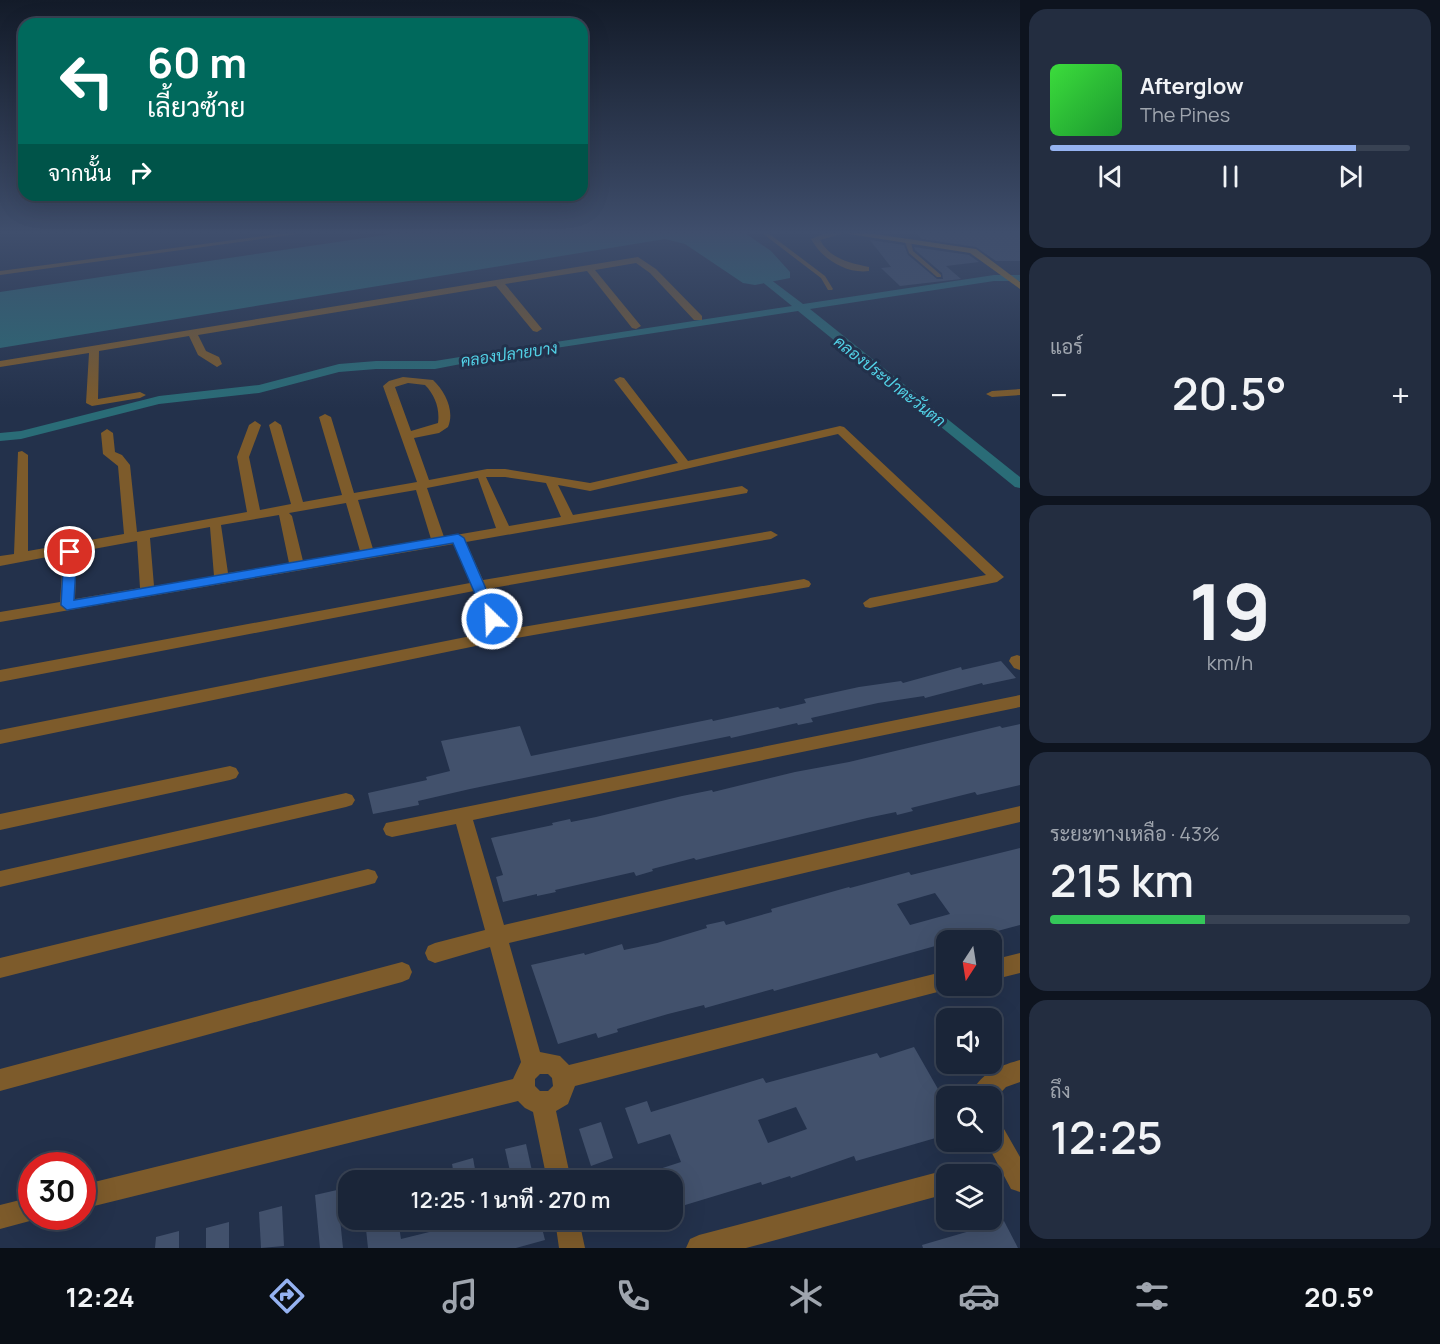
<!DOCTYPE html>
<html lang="th">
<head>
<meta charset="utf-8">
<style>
  body { margin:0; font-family:Manrope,Sarabun,sans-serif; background:#232d40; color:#f1f3f6; height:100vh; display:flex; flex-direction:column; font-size:22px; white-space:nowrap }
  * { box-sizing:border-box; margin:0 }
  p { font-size:20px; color:#9fa5ae }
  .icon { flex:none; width:33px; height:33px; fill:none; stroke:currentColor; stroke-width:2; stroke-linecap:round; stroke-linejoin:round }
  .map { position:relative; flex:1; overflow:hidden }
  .panel { display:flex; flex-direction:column; gap:9px; padding:9px; background:#0e141f; width:420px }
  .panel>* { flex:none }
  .banner { position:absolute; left:18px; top:18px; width:570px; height:183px; border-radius:18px; box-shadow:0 6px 24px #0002,0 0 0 2px #384253; background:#00695c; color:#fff; overflow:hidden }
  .needle { width:39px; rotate:192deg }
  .tools { position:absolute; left:936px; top:930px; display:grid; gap:12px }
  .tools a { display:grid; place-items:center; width:66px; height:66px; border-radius:12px; background:#1a2538; box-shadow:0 6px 24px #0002,0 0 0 2px #384253; font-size:30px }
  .speed { position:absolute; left:18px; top:1152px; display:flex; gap:12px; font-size:30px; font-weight:700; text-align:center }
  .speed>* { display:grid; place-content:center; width:78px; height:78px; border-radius:50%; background:#1a2538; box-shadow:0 6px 24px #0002,0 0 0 2px #384253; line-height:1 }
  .speed .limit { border:9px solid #d22; background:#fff; color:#111 }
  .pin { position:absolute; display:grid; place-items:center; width:51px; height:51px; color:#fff; margin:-26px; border:3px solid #fff; border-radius:50%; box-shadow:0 2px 6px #0007 }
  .me { position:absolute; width:66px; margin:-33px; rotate:336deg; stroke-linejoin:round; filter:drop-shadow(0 0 4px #0008) }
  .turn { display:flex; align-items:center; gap:21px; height:126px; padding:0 30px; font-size:27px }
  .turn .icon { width:78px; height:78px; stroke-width:2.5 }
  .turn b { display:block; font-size:42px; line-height:51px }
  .then { display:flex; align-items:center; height:57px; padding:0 30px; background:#0003; gap:12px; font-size:22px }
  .big { font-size:45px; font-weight:600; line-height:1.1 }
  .panel .card { flex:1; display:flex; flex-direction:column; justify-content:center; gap:9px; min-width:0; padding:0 21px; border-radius:18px; background:#232d40 }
  .panel .dial { align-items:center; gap:0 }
  .dial b { font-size:78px; line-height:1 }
  .song { display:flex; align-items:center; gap:18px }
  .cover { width:72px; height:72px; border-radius:9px; background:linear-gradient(135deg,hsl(120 70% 55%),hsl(130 70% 35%)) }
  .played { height:6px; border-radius:3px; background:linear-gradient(90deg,#95b2f1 85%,#384253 85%) }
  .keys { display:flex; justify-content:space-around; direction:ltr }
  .heat { display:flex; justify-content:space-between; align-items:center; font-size:33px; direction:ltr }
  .charge { height:9px; border-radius:4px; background:linear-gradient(90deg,#34c759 43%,#384253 0) }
  .trip { position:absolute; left:338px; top:1170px; width:345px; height:60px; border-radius:18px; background:#1a2538; box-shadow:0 6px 24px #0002,0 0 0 2px #384253; font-weight:600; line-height:60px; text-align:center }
  .tabs { display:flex; height:96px; justify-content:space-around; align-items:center; background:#0a0f16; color:#9fa5ae }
  .tabs .icon { width:42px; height:42px }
  .tabs .active { color:#95b2f1 }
  .tabs b { font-size:27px; color:#f1f3f6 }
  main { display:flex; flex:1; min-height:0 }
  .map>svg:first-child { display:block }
  .water { fill:#2a6c77 }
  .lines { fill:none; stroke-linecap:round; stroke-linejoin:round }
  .canal { fill:#2a6c77; fill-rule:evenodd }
  .building { fill:#42516c; fill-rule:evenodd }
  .lane { fill:#7d5b2b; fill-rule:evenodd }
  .street { fill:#7d5b2b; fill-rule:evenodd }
  .secondary { fill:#a67116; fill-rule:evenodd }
  .route { fill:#1a73e8; stroke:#114b97; stroke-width:1.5 }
  .labels { text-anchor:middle; stroke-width:6; stroke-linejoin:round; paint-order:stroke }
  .far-water-label { font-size:16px; font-style:italic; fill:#52d2e7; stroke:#23314b }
</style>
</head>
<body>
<main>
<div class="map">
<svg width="1020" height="1248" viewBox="0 0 1020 1248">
  <rect width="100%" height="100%" fill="#23314b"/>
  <!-- water -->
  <path class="water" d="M398 233H745L771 251 790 272V278L755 285 743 283 685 244 665 239 0 348V292Z"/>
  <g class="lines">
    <!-- canal -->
    <path class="canal" d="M754 267 803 304 994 275H1020V281H994L810 309 1020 477V488L1015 487 798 311 497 357 435 369H376L339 372 259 393 159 404 21 439 0 441V433L21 431 159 396 259 385 339 364 376 361H435L497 351 792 306 750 272V268Z"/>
  </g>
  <!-- building -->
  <g class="building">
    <path d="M916 233H1020V261H996L976 247 922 239Z"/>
    <path d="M870 240 904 245 908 255 937 279H943L942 273 915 250 914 247 969 255 979 262 946 266 961 279 900 286 881 268 891 267Z"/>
    <path d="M1001 661 1016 678 983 685 982 683 925 698 924 696 878 703 811 718 813 722 798 725 797 723 731 738 730 736 470 789 418 801 419 805 373 814 368 793 427 780 426 777 450 771 441 741 520 726 531 756 712 719 713 721 778 707 780 709 806 703 804 699 859 687 901 681 903 683 961 667 962 670Z"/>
    <path d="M1020 724V785L977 795 975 792 911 808 913 811 897 815 896 812 867 818 696 860 694 858 652 869 653 871 636 876 634 872 555 890 556 892 537 896V894L503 902 496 877 503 875 491 838 553 825 552 823 570 819 571 822 596 817 682 796 712 790 713 792 795 772 849 762 1000 726 1002 728Z"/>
    <path d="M1020 848V925L990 933 993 937 983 940H946V943L774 991 773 989 705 1008 704 1005 668 1014 617 1029 618 1032 598 1038 596 1033 558 1044 531 965 584 953 585 955 622 944 624 950 657 943 707 928 706 925 724 921 726 925 772 912 771 909 849 887 850 888 909 872 911 875ZM935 893 950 914 910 925 897 904Z"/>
    <path d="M914 1047 946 1103V1135L856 1161 854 1156 791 1178 790 1176 762 1185 761 1182 672 1209V1180H632V1178L681 1162 670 1134 638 1144 625 1108 647 1101 651 1112 763 1078 766 1083 877 1053 880 1058ZM796 1107 807 1129 768 1143 758 1120Z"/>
    <path d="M601 1122 613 1158 591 1166 579 1129Z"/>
    <path d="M526 1144 534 1180H512L505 1149Z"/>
    <path d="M473 1158 477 1180H455L452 1164Z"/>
    <path d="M337 1190 343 1248H320L315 1195Z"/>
    <path d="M282 1206 284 1246 261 1248 259 1212Z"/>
    <path d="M365 1220H398L401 1239 478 1220H540L545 1240 516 1248H368Z"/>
    <path d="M1004 1221 1018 1248H923L922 1245Z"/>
    <path d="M229 1222V1248H206V1228Z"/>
    <path d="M179 1231V1248H155L156 1237Z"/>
  </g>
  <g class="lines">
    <!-- lane -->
    <g class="lane">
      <path d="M287 233H304L0 275V271Z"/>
      <path d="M762 233H768L825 276 833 289 832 290H828L821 278Z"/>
      <path d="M908 240 911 242 913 251 941 275V277H937L909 253 905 242Z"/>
    </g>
    <!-- street -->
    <g class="street">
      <path d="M825 233H845L820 240C830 259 850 263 869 267V271C846 274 822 259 811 239Z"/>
      <path d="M638 257 656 269 702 316V320H694L650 273 636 263 595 270 641 326 636 329 632 328 587 271 505 284 542 329 537 332 533 331 496 286 198 335 206 351 219 357 222 364 217 367 198 355 189 336 99 351 98 399 140 392 146 395 140 398 92 406 86 403 89 353 0 367V361Z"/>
      <path d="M403 377 433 380C445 391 455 411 448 427L439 433 414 438 429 480 487 469H505L590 483 678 463 614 380 620 377 624 378 688 461 840 426 844 427 1004 577 997 582 870 608 865 607 863 603 870 598 986 575 838 434 590 491 558 485 573 515 742 486 748 490 747 493 466 542 483 580 771 531 778 535 771 539 487 589 505 630 804 579 809 581 811 584 809 587 500 641 0 744V730L491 632 474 591 0 682V670L470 583 454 544 0 622V612L60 602 63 554 0 566V556L14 554 18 452 22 451 28 455V551L124 534 118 466 103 454 101 433 107 429 113 433 115 452 122 455 130 465 137 532 247 512 237 457 249 425 255 421 261 425 249 457 260 510 291 504 269 425 275 421 281 425 303 502 342 495 319 417 325 414 331 417 354 493 417 482 383 386 389 381ZM408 383 425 385C435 395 440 409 438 423L411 431 395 387ZM486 477H505L546 483 561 517 509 526ZM478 478 496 528 444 537 427 488ZM416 490 431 539 373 549 358 500ZM346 503 360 551 303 561 292 516 289 513ZM279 515 289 563 228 573 221 525ZM210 527 214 576 154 586 150 538ZM137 541 140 588 75 599 77 552Z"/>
      <path d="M1020 389V395L992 397 986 394 992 391Z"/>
      <path d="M1017 655 1020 656V670L1014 668 1009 661 1011 657Z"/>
      <path d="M1020 695V707L473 820 504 925 1020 806V822L509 943 540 1052 560 1056 569 1065 946 971V986H954L953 988 575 1086 568 1104 556 1111 571 1180H547L533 1112 525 1108 518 1101 82 1209V1185L513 1079 521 1062 490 947 435 963 428 960 425 953 428 946 435 943 485 930 456 824 392 837 386 835 383 829 386 823ZM540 1074H548L552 1078 553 1086 548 1091H540L535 1086V1079Z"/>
      <path d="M230 766 236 768 239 773 236 778 230 780 0 830V814Z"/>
      <path d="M346 793 352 795 355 800 352 805 346 807 0 887V871Z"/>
      <path d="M368 869 375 871 378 877 375 883 368 885 0 978V958Z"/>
      <path d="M1020 953V973L992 980V960Z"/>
      <path d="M402 962 409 965 412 972 409 979 402 982 0 1091V1069Z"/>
      <path d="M1020 1060V1082L1006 1087 992 1102V1096H971C978 1074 999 1066 1020 1060Z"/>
      <path d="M992 1118 1000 1122 1020 1157V1192L1011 1189 986 1142H992Z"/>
      <path d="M946 1170 955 1174H946V1194L746 1248H686L690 1239 699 1235Z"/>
      <path d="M32 1197V1216L41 1218 0 1229V1205Z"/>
      <path d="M555 1220H579L585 1248H559Z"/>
    </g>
    <!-- secondary -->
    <path class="secondary" d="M843 233H868L976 249 1020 282V289L970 253Z"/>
  </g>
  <!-- sky -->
  <linearGradient id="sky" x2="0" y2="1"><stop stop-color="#131b29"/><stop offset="0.57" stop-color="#3f4e6c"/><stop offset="1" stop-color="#3f4e6c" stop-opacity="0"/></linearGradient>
  <rect width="1020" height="408" fill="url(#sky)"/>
  <!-- route -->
  <path class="route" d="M458 534 464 538 499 619 497 623 492 624 486 619 453 543 67 610 61 605 64 552 70 548 77 552 74 600Z"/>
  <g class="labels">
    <!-- far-water labels -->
    <g class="far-water-label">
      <text transform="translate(509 354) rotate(-8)" y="6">คลองปลายบาง</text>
      <text transform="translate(890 381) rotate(38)" y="6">คลองประปาตะวันตก</text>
    </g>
  </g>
</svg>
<div class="tools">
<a><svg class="needle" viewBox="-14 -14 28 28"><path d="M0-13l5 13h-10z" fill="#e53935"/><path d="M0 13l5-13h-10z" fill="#9fa5ae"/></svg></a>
<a><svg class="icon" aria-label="sound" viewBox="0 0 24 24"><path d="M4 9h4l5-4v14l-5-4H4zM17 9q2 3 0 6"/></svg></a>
<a><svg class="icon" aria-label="search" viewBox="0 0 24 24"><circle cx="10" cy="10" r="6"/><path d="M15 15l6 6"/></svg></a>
<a><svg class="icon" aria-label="layers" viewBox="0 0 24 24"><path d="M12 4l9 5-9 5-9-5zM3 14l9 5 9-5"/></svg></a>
</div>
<div class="speed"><div class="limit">30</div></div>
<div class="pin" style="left:70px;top:552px;background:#d93025"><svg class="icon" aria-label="arrive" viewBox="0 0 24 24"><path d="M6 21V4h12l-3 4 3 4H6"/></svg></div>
<svg class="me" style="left:492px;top:619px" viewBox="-20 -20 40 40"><circle r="17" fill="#1a73e8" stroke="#fff" stroke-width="3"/><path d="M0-11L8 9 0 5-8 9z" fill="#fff"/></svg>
<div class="trip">12:25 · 1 นาที · 270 m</div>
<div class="banner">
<div class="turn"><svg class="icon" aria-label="left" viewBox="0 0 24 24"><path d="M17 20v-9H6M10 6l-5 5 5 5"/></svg><div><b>60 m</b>เลี้ยวซ้าย</div></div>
<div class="then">จากนั้น<svg class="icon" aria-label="right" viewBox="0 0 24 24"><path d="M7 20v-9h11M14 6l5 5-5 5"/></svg></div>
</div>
</div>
<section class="panel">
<div class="card">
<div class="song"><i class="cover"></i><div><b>Afterglow</b><p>The Pines</p></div></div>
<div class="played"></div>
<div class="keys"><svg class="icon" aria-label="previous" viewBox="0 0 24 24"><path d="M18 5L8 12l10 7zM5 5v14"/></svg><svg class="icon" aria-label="pause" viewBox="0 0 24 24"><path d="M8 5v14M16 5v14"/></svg><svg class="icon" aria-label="next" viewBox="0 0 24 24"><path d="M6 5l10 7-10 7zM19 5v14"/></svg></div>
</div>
<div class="card"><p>แอร์</p>
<div class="heat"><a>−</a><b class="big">20.5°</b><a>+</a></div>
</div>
<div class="card dial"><b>19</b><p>km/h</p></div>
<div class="card"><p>ระยะทางเหลือ · 43%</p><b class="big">215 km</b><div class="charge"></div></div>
<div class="card"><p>ถึง</p><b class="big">12:25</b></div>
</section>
</main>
<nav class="tabs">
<b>12:24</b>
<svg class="icon active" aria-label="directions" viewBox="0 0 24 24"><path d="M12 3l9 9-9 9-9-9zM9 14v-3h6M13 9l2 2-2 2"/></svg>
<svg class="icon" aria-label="music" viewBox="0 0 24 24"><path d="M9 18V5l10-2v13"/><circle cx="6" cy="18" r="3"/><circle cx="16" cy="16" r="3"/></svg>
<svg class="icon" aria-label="phone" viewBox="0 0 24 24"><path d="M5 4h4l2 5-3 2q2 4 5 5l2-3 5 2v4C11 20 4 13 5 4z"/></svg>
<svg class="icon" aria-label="climate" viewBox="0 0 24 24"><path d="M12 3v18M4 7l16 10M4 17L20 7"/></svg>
<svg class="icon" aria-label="car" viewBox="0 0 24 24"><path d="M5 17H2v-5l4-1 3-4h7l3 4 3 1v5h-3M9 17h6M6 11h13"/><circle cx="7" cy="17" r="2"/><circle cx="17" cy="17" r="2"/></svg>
<svg class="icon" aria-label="filters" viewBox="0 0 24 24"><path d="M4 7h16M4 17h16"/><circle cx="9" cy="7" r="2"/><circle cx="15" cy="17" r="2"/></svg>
<b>20.5°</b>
</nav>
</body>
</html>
